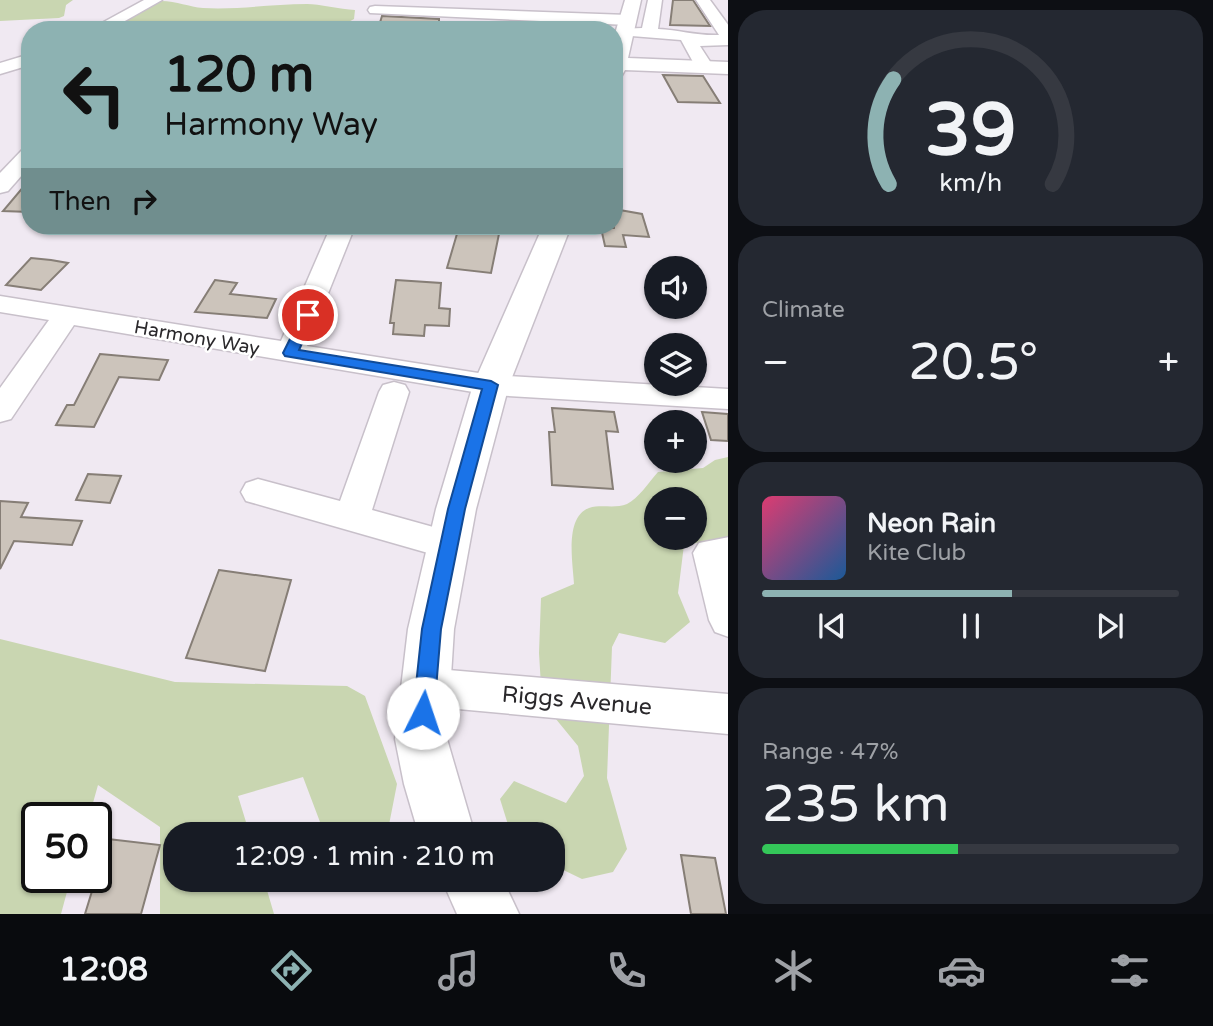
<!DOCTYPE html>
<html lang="en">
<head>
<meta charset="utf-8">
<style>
  body { margin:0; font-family:"Varela Round",sans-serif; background:#242831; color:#f1f3f6; height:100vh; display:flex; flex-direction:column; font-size:26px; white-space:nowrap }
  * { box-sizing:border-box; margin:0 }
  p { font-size:23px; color:#9ea1a6 }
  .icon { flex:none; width:38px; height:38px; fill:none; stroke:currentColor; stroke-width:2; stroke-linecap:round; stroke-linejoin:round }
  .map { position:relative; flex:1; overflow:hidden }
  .panel { display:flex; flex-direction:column; gap:10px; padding:10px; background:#0d0f14; width:485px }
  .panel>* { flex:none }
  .guide { position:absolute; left:21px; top:21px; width:602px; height:214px; border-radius:28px; box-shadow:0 2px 5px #0004; background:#8db2b2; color:#111; overflow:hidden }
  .tools { position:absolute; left:644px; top:256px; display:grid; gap:14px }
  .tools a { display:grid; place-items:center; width:63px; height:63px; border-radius:50%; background:#171b24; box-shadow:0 2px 5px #0004; font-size:35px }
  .speed { position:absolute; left:21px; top:802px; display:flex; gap:14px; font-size:35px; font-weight:700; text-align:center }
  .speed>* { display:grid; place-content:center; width:91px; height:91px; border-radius:50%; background:#171b24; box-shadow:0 2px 5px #0004; line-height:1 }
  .speed .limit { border:4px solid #111; border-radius:10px; background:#fff; color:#111 }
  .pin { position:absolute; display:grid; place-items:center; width:60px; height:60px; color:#fff; margin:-30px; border:4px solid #fff; border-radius:50%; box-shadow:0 2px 7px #0007 }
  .me { position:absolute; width:77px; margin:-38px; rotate:4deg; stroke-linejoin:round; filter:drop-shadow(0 0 5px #0008) }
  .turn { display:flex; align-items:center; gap:24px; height:147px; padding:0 28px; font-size:32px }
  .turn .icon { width:91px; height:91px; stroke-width:2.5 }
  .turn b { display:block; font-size:49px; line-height:60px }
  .then { display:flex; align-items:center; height:66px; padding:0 28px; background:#0003; gap:14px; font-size:26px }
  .big { font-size:52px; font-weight:600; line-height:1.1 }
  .panel .widget { flex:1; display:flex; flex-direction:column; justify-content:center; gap:10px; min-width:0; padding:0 24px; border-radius:28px; background:#242831 }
  .panel .dial { align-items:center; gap:0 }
  .dial svg { height:182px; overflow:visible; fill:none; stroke:#363941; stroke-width:7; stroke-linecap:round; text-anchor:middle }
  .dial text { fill:#f1f3f6; stroke:none }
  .song { display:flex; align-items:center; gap:21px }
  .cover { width:84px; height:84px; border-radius:10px; background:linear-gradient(135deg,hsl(340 70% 55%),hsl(210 70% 35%)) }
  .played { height:7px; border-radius:4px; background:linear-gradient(90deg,#8db2b2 60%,#363941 60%) }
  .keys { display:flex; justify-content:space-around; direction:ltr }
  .heat { display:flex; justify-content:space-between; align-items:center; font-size:38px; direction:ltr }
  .charge { height:10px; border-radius:5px; background:linear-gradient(90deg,#34c759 47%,#363941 0) }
  .trip { position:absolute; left:163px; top:822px; width:402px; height:70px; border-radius:28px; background:#171b24; box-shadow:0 2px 5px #0004; font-weight:600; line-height:70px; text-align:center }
  .menu { display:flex; height:112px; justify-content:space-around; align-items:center; background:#090b0e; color:#9ea1a6 }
  .menu .icon { width:49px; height:49px }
  .menu .selected { color:#8db2b2 }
  .menu b { font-size:32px; color:#f1f3f6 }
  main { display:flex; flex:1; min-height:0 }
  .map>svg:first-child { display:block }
  .green { fill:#c9d6b1; fill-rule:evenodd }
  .building { fill:#ccc4bb; stroke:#867e76; stroke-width:2 }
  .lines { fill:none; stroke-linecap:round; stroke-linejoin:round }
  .minor-casing { stroke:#c8c0ca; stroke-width:3 }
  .major-casing { stroke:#c8c0ca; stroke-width:3 }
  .minor { fill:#fff; fill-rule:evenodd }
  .major { fill:#fff; fill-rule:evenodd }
  .route { fill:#1a73e8; stroke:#114b97; stroke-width:2 }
  .labels { text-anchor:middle; stroke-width:5; stroke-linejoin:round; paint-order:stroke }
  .street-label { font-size:19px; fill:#2a282b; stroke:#fff }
  .near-street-label { font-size:23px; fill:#2a282b; stroke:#fff }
</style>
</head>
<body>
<main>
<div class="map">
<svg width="729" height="914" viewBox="0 0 729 914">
  <rect width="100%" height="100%" fill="#f0e9f2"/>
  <!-- green -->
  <g class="green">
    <path d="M0 0H73L66 5 64 16 59 18 0 21Z"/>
    <path d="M161 1C177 1 189 7 203 8 238 10 272 4 307 4 319 4 340 9 355 10L354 19 343 25 313 22 293 30 108 29Z"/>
    <path d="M728 457V538L684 545 678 593 690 622 665 643 619 633 612 647 607 778 627 849 613 872 582 879 553 865V835H514L510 831 500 799 514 781 566 803 584 776 578 746 542 702 539 653 541 598 574 584C573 564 564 517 589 508 601 504 615 509 627 504 638 499 649 482 658 472L703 468 715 460ZM656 499H695V537H656Z"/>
    <path d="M0 639 175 682 347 686 365 696 397 784 387 835H367L320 822 303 777 238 796 250 835H175V880H264L274 914H160V827L98 785 89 817H37V877H71L61 914H0Z"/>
  </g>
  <!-- building -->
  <g class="building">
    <path d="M673 0H693L710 26 670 25Z"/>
    <path d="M382 16 439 19V30L378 29Z"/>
    <path d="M663 75 703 76 720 103 678 102Z"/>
    <path d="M30 179V212L3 211Z"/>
    <path d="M614 209 642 214 649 237 623 235 626 247 605 246 601 228H614Z"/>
    <path d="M459 227 500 229 491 273 447 268Z"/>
    <path d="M31 258 51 260 68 263 41 290 6 285Z"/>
    <path d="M215 280 237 283 230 294 276 299 267 318 195 312Z"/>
    <path d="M396 280 441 283 439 308 450 309 449 326 425 325 424 336 393 334 394 323H390Z"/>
    <path d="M100 354 168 360 159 380 119 377 94 427 56 425 67 405H74Z"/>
    <path d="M552 408 614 412 618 432 606 431 613 489 552 485 549 432H555Z"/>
    <path d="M702 412 728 414V441L711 440Z"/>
    <path d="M88 474 121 476 110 503 76 500Z"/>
    <path d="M0 501 28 503 21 517 82 521 72 545 14 541 0 569Z"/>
    <path d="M219 570 291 580 265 671 186 658Z"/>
    <path d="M108 839 160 845 141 914H85Z"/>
    <path d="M681 855 715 858 726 914H691Z"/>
  </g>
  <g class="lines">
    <defs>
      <g id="minor">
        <path d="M144 0H162L109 30H89Z"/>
        <path d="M648 0H662L658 29C679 30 698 36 719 35L696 0H710L729 26V45L700 46 711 63 696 72 687 67 693 62 681 40 619 35 617 32 619 29 642 28Z"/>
        <path d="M375 6 628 15 636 20 628 25 370 13 368 10 370 7Z"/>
        <path d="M30 54V65L0 74V63Z"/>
        <path d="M30 147V166L8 191 0 193V173L23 149Z"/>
        <path d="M331 226H355L307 346 491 375 729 389V409L491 395 74 325 11 419 0 422V388L49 320 0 312V296L281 341Z"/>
        <path d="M394 382 405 385 409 392 372 510 462 535 467 545 462 555 449 559 246 501 241 492 246 483 258 479 340 501 379 392 383 385Z"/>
        <path d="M729 537V637L715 632 709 620 693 553 699 543Z"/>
        <path d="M425 668 729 694V734L425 706 410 701 404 687 410 673Z"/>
      </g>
      <g id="major">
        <path d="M625 0H641L628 58 729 62V74L625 70 621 77 614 79V37Z"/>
        <path d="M543 226H571L509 385 476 509 454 629 447 739 475 835H419L404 784 395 739 408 629 436 509 473 385Z"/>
        <path d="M442 880H503L519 914H457Z"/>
      </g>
    </defs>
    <!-- minor casing -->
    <use href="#minor" class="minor-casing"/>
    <!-- major casing -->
    <use href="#major" class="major-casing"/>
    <!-- minor -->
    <use href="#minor" class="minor"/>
    <!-- major -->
    <use href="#major" class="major"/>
  </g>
  <!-- route -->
  <path class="route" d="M308 311 315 315 299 350 491 381 498 385 465 509 441 629 434 713 431 720 423 723 416 720 413 713 422 629 448 509 482 389 285 356 283 353 302 315Z"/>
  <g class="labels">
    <!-- street labels -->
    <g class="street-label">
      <text transform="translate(197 337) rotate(10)" y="7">Harmony Way</text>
    </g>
    <!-- near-street labels -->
    <g class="near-street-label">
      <text transform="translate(577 700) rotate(5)" y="8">Riggs Avenue</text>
    </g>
  </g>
</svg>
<div class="tools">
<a><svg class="icon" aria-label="sound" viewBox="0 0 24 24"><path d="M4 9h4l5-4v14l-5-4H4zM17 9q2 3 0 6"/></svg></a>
<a><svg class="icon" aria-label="layers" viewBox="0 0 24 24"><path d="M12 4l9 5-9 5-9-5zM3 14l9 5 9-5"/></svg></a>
<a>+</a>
<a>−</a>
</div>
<div class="speed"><div class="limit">50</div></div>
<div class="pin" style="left:308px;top:315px;background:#d93025"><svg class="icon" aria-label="arrive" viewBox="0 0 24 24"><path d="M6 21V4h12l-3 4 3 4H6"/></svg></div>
<svg class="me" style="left:423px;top:713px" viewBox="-20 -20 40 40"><circle r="19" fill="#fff"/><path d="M0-13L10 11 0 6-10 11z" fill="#1a73e8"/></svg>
<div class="trip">12:09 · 1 min · 210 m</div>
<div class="guide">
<div class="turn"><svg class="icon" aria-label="left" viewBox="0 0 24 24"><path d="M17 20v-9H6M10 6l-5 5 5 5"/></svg><div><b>120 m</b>Harmony Way</div></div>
<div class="then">Then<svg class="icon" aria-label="right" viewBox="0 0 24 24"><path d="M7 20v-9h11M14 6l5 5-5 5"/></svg></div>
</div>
</div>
<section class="panel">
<div class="widget dial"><svg viewBox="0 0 100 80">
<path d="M14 69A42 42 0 1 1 86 69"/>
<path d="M14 69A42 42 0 0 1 16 23" stroke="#8db2b2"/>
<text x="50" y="56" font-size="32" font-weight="700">39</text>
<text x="50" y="72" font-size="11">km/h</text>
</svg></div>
<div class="widget"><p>Climate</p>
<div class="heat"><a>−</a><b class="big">20.5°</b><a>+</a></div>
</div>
<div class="widget">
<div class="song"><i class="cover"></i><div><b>Neon Rain</b><p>Kite Club</p></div></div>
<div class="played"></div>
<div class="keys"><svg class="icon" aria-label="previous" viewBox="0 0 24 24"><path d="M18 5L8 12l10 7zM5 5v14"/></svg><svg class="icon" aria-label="pause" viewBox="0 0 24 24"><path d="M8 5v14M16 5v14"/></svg><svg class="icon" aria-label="next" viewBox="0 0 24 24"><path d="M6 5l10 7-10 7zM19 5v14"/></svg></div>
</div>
<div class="widget"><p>Range · 47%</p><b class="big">235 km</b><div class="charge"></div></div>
</section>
</main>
<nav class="menu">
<b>12:08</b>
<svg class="icon selected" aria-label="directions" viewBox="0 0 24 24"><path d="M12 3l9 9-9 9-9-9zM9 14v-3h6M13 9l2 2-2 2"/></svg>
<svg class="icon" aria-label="music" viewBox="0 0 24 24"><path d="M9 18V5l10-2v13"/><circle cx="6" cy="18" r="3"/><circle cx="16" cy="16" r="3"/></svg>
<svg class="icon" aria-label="phone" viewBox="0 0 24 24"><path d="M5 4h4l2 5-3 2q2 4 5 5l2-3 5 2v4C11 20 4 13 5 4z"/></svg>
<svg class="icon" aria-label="climate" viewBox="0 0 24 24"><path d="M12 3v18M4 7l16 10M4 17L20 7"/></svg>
<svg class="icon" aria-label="car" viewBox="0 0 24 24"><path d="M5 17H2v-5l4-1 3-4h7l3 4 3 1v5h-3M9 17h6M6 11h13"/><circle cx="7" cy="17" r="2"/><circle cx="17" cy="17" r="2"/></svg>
<svg class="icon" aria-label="filters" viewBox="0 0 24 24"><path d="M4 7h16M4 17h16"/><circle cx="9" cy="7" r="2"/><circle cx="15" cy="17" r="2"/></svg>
</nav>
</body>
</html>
